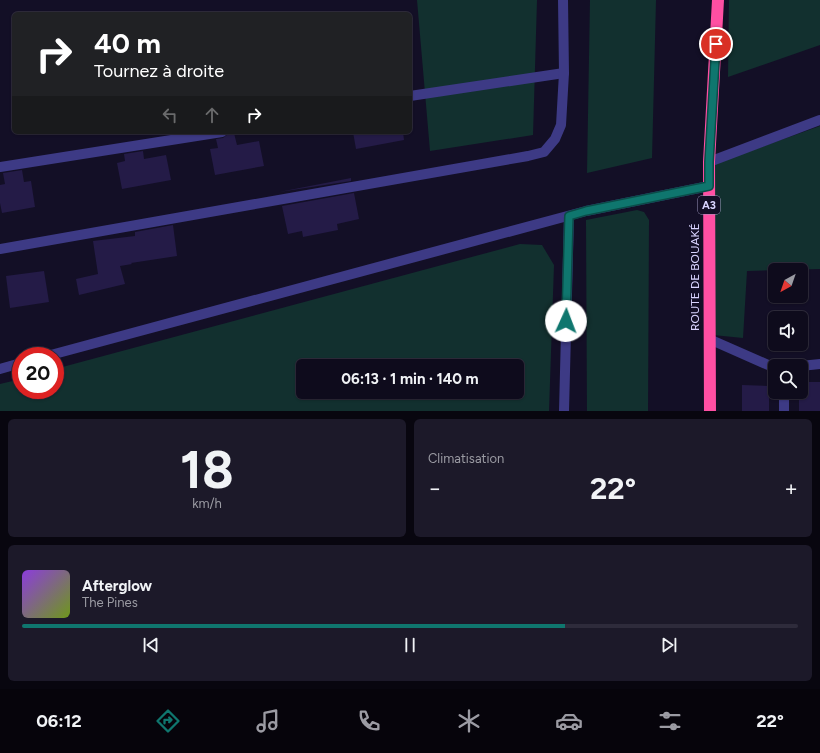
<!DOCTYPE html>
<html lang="fr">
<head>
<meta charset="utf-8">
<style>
  body { margin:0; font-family:Figtree,sans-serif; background:#1c1929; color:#f1f3f6; height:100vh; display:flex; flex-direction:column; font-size:15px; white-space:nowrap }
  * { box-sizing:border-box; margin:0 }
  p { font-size:13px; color:#9b9ba3 }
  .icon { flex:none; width:22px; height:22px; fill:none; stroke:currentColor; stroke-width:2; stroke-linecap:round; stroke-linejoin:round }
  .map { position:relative; height:411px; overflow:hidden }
  .drawer { display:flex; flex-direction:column; gap:8px; padding:8px; background:#08060f; flex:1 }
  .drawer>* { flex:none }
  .top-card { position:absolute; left:12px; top:12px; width:400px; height:122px; border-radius:6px; box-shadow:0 1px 3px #0004,0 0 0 1px #2e2b3b; background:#202124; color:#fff; overflow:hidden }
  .needle { width:26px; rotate:220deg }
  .buttons { position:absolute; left:768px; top:263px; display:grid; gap:8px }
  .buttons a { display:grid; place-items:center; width:40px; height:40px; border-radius:6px; background:#0e0b1c; box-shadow:0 1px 3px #0004,0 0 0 1px #2e2b3b; font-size:20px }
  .speed { position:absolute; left:12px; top:347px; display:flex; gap:8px; font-size:20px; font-weight:700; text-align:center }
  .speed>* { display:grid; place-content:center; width:52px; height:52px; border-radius:50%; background:#0e0b1c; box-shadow:0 1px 3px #0004,0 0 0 1px #2e2b3b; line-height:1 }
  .speed .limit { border:6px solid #d22; background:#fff; color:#111 }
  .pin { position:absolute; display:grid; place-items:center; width:34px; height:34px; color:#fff; margin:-17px; border:2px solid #fff; border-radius:50%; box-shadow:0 1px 4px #0007 }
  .me { position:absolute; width:44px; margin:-22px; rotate:2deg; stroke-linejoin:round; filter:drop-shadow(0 0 3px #0008) }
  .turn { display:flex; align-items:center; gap:14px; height:84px; padding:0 16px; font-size:18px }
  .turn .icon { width:52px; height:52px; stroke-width:2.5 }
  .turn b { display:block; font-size:28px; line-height:34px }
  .lanes { display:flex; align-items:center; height:38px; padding:0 16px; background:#0003; justify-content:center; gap:20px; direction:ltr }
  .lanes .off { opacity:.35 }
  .big { font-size:30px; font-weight:700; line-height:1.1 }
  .drawer .tile { flex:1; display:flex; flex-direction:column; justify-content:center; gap:6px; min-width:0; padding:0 14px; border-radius:6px; background:#1c1929 }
  .drawer .dial { align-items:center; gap:0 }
  .dial b { font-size:52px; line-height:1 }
  .song { display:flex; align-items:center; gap:12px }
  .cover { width:48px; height:48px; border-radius:6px; background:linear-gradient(135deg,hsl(270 70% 55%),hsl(80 70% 35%)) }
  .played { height:4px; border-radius:2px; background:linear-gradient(90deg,#0f766e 70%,#2e2b3b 70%) }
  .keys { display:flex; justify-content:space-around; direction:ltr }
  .heat { display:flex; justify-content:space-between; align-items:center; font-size:22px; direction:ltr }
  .drawer .tiles { flex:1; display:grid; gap:8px; grid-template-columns:1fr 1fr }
  .tile:last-child { grid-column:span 2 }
  .trip { position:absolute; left:296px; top:359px; width:228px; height:40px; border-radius:6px; background:#0e0b1c; box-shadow:0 1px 3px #0004,0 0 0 1px #2e2b3b; font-weight:700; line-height:40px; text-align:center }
  .menu { display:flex; height:64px; justify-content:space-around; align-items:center; background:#06040b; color:#9b9ba3 }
  .menu .icon { width:28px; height:28px }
  .menu .selected { color:#0f766e }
  .menu b { font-size:18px; color:#f1f3f6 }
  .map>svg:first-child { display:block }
  .green { fill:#12302f; fill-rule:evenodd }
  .building { fill:#241b47 }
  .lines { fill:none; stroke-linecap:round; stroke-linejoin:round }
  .minor { stroke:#3d3a85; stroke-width:10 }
  .highway { stroke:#ff4fa3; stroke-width:12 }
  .route-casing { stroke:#0a4d48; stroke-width:10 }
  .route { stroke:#0f766e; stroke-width:7 }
  .labels { text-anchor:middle; stroke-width:4; stroke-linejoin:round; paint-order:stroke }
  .shield { fill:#130f26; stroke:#9e99be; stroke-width:1 }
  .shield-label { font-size:11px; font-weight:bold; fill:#d9d4ff }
  .street-label { font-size:12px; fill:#d9d4ff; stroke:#130f26 }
</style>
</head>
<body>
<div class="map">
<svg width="820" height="411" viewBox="0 0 820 411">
  <rect width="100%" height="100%" fill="#130f26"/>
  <!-- green -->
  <g class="green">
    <path d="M417 0H537L533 135 430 151Z"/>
    <path d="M590 0H656L652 158 587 173Z"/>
    <path d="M729 0H820V45L728 77Z"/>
    <path d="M820 126V269L747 271 743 338 713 335 711 165Z"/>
    <path d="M637 210 644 212 649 220 648 411H587L586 220Z"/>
    <path d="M520 244 542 245 554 265 549 411H0V384L21 379V390H55V369ZM303 366H517V392H303Z"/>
  </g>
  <!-- building -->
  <g class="building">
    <path d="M353 132H403L404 140 356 149Z"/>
    <path d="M234 133 237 145 259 141 264 166 215 175 210 149 218 148 216 139 223 138 228 134Z"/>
    <path d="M143 151 144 159 166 155 171 180 122 189 117 163 125 161 124 154Z"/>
    <path d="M22 170 24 182 31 181 35 207 2 213 0 203V185L5 184 3 173Z"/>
    <path d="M351 178V181L279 192Z"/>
    <path d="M354 193 359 219 337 224 338 230 303 237 302 231 288 234 282 206Z"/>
    <path d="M173 225 177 256 131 263 132 264 120 266 125 284 79 295 76 279 98 274 93 241 135 236V232Z"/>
    <path d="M44 271 49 302 10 308 6 276Z"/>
    <path d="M801 382H820V411H799V392H801Z"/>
    <path d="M742 385 769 386V411H742Z"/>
  </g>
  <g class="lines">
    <!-- minor -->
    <g class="minor">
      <path d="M410 96 564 73"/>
      <path d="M709 162 820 120"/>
      <path d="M0 167 222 132"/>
      <path d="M0 249 528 156 544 152 555 139 561 125 564 73 563 0"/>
      <path d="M709 339 775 368"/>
      <path d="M47 356 586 211 709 186"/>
      <path d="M801 366 820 364"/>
      <path d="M0 369 21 363"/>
      <path d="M784 392V411"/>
      <path d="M564 411 569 216"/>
    </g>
    <!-- highway -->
    <path class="highway" d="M710 411 709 162 718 0"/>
  </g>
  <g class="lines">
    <defs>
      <path id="route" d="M566 321 569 216 586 211 709 186V162L716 44"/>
    </defs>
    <!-- route casing -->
    <use href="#route" class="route-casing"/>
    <!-- route -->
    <use href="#route" class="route"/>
  </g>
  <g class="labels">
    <!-- shield labels -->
    <rect class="shield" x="698" y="196" width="22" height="18" rx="3"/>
    <g class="shield-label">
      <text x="709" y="209">A3</text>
    </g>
    <!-- street labels -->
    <g class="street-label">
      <text transform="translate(695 277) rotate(-90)" y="4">ROUTE DE BOUAKÉ</text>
    </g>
  </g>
</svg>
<div class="buttons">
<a><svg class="needle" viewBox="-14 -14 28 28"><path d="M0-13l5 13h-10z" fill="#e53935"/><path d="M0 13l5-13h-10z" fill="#9b9ba3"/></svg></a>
<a><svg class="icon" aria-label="sound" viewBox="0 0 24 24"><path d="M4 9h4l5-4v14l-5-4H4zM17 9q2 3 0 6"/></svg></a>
<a><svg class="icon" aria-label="search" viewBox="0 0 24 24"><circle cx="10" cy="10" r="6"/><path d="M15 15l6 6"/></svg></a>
</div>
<div class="speed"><div class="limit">20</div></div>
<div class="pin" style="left:716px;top:44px;background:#d93025"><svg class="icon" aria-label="arrive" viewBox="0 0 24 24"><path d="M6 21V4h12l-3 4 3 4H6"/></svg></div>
<svg class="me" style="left:566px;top:321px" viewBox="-20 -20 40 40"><circle r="19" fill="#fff"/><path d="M0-13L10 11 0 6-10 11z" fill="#0f766e"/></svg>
<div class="trip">06:13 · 1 min · 140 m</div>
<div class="top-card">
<div class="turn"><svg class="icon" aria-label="right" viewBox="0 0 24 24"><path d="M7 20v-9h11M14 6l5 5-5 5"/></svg><div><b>40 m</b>Tournez à droite</div></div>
<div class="lanes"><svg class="icon off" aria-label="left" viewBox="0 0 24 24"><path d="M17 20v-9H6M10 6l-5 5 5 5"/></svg><svg class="icon off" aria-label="ahead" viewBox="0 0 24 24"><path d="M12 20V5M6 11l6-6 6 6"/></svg><svg class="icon" aria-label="right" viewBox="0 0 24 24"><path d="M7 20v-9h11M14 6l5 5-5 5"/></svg></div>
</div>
</div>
<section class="drawer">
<div class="tiles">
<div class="tile dial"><b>18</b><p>km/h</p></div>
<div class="tile"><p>Climatisation</p>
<div class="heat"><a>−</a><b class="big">22°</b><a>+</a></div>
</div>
<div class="tile">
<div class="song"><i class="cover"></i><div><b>Afterglow</b><p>The Pines</p></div></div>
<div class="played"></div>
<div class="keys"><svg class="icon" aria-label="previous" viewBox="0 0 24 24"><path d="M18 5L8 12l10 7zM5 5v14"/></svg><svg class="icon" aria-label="pause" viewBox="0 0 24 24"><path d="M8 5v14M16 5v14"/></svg><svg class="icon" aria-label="next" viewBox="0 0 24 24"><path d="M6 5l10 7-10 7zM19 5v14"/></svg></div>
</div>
</div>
</section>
<nav class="menu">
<b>06:12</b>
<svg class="icon selected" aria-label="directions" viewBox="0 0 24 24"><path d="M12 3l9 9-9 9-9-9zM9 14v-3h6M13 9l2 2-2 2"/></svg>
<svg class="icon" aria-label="music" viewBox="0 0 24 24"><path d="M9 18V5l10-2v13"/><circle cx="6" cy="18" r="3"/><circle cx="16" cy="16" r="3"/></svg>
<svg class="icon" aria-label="phone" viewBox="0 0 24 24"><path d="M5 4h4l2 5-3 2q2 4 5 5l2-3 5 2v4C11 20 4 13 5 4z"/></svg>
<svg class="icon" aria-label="climate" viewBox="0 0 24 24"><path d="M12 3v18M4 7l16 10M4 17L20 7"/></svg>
<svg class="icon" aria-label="car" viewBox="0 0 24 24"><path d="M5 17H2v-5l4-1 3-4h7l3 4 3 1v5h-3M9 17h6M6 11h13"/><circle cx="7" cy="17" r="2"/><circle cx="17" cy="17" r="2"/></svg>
<svg class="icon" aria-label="filters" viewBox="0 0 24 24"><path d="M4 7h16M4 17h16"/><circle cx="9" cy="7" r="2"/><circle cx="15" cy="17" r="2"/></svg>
<b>22°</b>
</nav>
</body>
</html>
